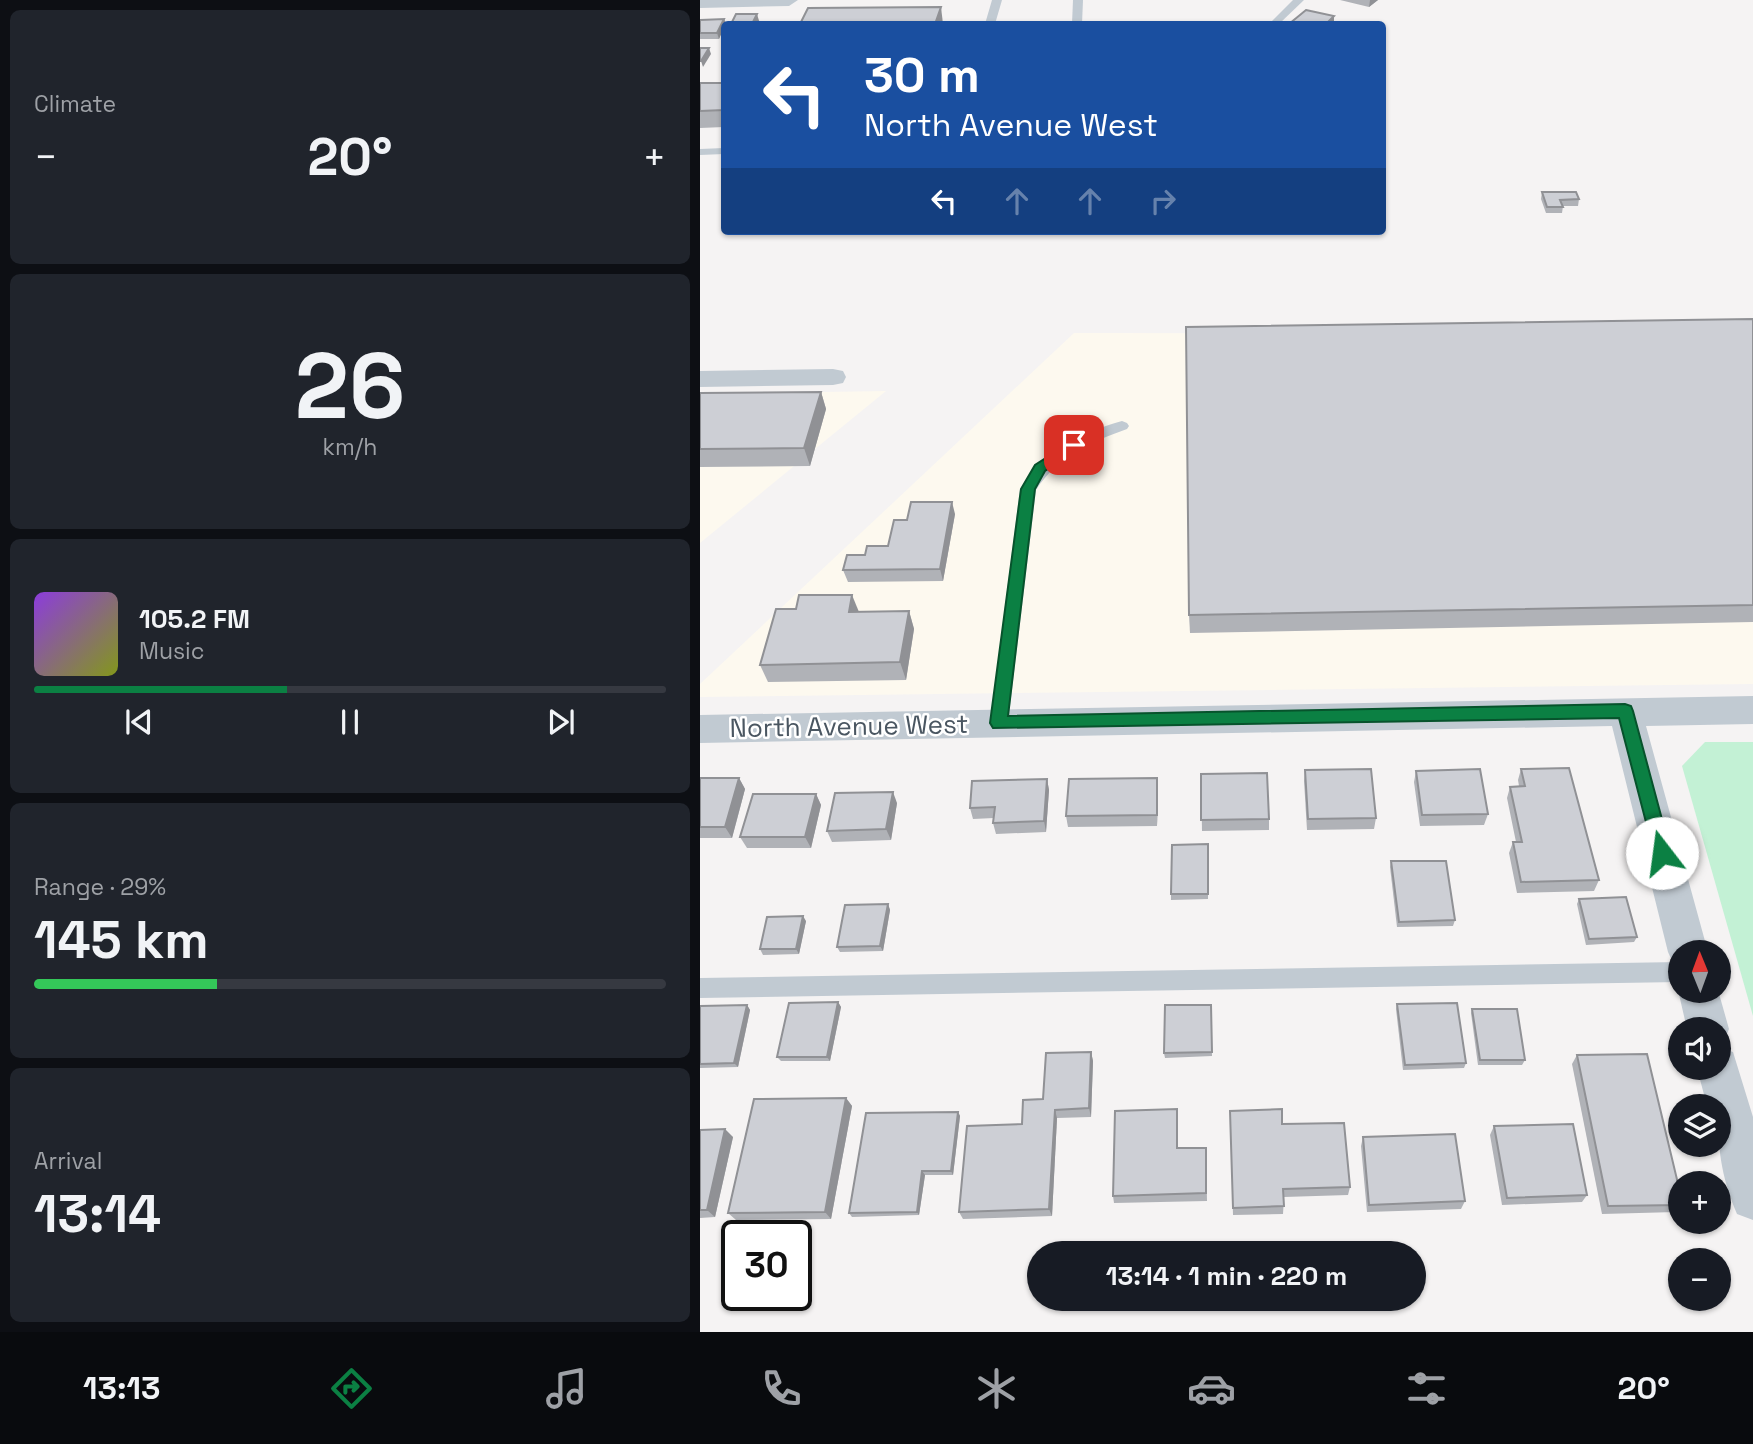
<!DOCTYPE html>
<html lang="en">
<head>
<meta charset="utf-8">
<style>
  body { margin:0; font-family:"Space Grotesk",sans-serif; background:#20242c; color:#f1f3f6; height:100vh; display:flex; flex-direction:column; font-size:26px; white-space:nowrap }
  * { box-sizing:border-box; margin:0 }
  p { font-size:23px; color:#9ea1a6 }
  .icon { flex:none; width:38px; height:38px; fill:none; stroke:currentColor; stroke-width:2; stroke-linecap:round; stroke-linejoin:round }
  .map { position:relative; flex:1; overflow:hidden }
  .panel { display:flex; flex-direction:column; gap:10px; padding:10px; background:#0d0f14; width:700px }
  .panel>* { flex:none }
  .banner { position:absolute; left:21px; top:21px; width:665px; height:214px; border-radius:7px; box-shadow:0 2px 5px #0004; background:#1a4fa0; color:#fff; overflow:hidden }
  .needle { width:46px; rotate:359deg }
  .tools { position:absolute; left:968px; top:940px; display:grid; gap:14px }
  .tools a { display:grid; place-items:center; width:63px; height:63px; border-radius:50%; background:#171b24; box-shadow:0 2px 5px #0004; font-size:35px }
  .speed { position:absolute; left:21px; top:1220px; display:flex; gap:14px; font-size:35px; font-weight:700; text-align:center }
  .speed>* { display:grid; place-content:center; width:91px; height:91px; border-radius:50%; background:#171b24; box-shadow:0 2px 5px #0004; line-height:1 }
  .speed .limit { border:4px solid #111; border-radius:10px; background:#fff; color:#111 }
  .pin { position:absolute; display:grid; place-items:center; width:60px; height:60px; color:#fff; margin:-30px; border-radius:14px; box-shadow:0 4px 10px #0006 }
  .me { position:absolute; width:77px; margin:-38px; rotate:345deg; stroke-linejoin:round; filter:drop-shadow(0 0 5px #0008) }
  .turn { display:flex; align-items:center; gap:24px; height:147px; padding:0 28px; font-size:32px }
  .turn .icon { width:91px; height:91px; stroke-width:2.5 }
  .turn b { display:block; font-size:49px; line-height:60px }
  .lanes { display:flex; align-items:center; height:66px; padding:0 28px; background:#0003; justify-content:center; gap:35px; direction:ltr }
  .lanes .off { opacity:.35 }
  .big { font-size:52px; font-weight:600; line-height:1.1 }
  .panel .tile { flex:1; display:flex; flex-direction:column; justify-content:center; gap:10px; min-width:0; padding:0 24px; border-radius:10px; background:#20242c }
  .panel .dial { align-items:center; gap:0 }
  .dial b { font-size:91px; line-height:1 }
  .song { display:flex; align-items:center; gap:21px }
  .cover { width:84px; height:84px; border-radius:10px; background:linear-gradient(135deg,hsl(270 70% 55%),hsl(70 70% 35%)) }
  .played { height:7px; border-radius:4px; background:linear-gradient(90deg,#0b8043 40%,#363941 40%) }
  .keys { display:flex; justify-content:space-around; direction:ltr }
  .heat { display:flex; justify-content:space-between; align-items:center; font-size:38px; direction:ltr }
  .charge { height:10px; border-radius:5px; background:linear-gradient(90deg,#34c759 29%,#363941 0) }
  .trip { position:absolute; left:327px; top:1241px; width:399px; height:70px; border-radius:35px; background:#171b24; box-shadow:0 2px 5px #0004; font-weight:600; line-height:70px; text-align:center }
  .tab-bar { display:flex; height:112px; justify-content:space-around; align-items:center; background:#090b0e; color:#9ea1a6 }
  .tab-bar .icon { width:49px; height:49px }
  .tab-bar .current { color:#0b8043 }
  .tab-bar b { font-size:32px; color:#f1f3f6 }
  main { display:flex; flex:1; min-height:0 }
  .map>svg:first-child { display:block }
  .commercial { fill:#fdf9ef }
  .green { fill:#c3f1d5 }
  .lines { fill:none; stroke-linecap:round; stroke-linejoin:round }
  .lane { fill:#c1cad2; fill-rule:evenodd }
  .street { fill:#c1cad2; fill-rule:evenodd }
  .wall { fill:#b0b2b7 }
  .shaded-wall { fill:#909195 }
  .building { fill:#cdcfd5; stroke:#909195; stroke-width:2 }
  .route { fill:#0b8043; stroke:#07532c; stroke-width:2 }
  .labels { text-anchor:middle; stroke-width:5; stroke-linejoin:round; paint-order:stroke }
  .street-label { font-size:26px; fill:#4a5661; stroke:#fff }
</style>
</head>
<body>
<main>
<section class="panel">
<div class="tile"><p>Climate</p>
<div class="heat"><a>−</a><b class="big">20°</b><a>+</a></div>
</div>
<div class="tile dial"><b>26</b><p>km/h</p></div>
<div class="tile">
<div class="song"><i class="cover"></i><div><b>105.2 FM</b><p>Music</p></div></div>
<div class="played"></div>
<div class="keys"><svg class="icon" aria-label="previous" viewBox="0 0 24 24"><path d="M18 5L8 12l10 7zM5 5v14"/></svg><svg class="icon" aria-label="pause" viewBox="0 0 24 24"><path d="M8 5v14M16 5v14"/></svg><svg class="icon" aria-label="next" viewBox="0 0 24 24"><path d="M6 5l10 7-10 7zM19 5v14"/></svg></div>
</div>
<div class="tile"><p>Range · 29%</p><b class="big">145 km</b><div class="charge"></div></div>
<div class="tile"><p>Arrival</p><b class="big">13:14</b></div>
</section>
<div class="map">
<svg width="1053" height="1332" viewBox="0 0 1053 1332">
  <rect width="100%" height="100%" fill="#f5f3f3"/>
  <!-- commercial -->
  <g class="commercial">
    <path d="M374 333 1053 334V684L0 697V684Z"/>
    <path d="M186 391 0 543V394Z"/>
  </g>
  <!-- green -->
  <path class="green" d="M1005 742H1053V1016L982 766Z"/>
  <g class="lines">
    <!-- lane -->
    <g class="lane">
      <path d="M292 0H302L295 24H285Z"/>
      <path d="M373 0H383L382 24H372Z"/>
      <path d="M593 0H604L579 24H569Z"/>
      <path d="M24 148V154L0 155V149Z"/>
      <path d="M422 421 427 423 429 426 427 429C391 442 358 456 336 490L308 723 305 728 299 730 293 728 290 723 320 489C344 452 380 433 422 421Z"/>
      <path d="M980 962V982L0 998V978Z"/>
    </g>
    <!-- street -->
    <g class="street">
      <path d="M0 0H98L89 6 0 8Z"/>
      <path d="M133 369 143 371 146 377 143 383 133 385 0 387V371Z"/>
      <path d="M1053 696V724L946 726 1008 952H980V967L974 965 968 952 912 726 0 743V715Z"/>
      <path d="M980 985V990H1018L1029 1029 1023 1043 1018 1045V1029H987L978 990Z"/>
      <path d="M1018 1047 1033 1052 1053 1117V1220L1037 1214C1020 1173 1018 1148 1018 1106H1007L997 1068H1018Z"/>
    </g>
  </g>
  <!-- wall -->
  <g class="wall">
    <path d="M640 0H678L669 7Z"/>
    <path d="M24 19 26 24H24L19 39H0V20Z"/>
    <path d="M24 36V55L21 43Z"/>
    <path d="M0 83H24V127L0 128Z"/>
    <path d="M842 192 879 199 878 206H863L862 213H846L841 199Z"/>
    <path d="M1053 319V622L490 633 489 615Z"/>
    <path d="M121 392 126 409 110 466 0 467V393Z"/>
    <path d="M255 514 243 581 148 582 143 570 165 555 188 546 207 520Z"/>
    <path d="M209 611 214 629 206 680 68 682 60 665 159 612Z"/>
    <path d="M821 769 899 880 894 891 817 893 809 853 813 842H816L807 798 810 787 819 786 818 780Z"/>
    <path d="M605 770 676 818 674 829 607 830 604 781Z"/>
    <path d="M716 771 788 814 784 825 720 826 714 782Z"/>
    <path d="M501 774 569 819V830L502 831Z"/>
    <path d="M0 778H39L45 789 32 838H0Z"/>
    <path d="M347 779 349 790 346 832 296 834 293 823 294 818 273 819 270 808Z"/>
    <path d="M458 789 457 826 368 827 366 816Z"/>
    <path d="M116 794 121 805 111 848H47L40 837Z"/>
    <path d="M197 803 191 840 132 842 127 831Z"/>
    <path d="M508 844V899L471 900V894Z"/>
    <path d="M691 861 755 920 753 926 697 927 690 867Z"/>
    <path d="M879 899 937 937 934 942 886 945 877 904Z"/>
    <path d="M188 904 190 910 183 951 140 952 137 947Z"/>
    <path d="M106 921 99 954 63 955 60 949Z"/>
    <path d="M138 1002 141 1007 130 1061H81L77 1057Z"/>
    <path d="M697 1004 766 1063 764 1068 703 1070 696 1009Z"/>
    <path d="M47 1005 50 1010 38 1067 0 1068V1006Z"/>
    <path d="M511 1005 512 1056 465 1058 464 1053Z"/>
    <path d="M772 1009 825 1060 822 1065H778L771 1013Z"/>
    <path d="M391 1052 393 1061 391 1117 357 1118 352 1216 263 1219 259 1212 322 1124Z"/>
    <path d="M877 1055 980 1192V1208L976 1212 902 1214 872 1064Z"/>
    <path d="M146 1098 152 1106 131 1219 36 1220 28 1213Z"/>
    <path d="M530 1111 582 1124 650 1187 648 1195 584 1197 583 1214 533 1215Z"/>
    <path d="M258 1112 260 1116 253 1175H225L219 1215 152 1217 149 1213Z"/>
    <path d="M478 1117V1148H506L507 1201 414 1203 413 1196Z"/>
    <path d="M794 1126 887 1195 882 1202 802 1205 790 1135Z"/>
    <path d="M0 1130 33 1137 15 1217 0 1218Z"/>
    <path d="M663 1137 765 1201 761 1209 667 1212 661 1146Z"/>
  </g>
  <!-- shaded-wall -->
  <g class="shaded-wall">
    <path d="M670 0H678L669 7Z"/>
    <path d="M241 7 243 24H235Z"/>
    <path d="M57 14 60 24H52Z"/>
    <path d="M634 16V24H626Z"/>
    <path d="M24 19 26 24H24V28L19 39 17 33Z"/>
    <path d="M9 48 11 54 3 67 1 61Z"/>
    <path d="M121 392 126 409 110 466 104 448Z"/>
    <path d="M252 502 255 514 243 581 240 569Z"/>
    <path d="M152 595 159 612H149Z"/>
    <path d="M209 611 214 629 206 680 200 662Z"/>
    <path d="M39 778 45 789 32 838 25 827Z"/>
    <path d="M457 778 458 789 457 826Z"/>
    <path d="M347 779 349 790 346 832 344 821Z"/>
    <path d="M193 792 197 803 191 840 186 829Z"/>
    <path d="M116 794 121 805 111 848 105 837Z"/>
    <path d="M188 904 190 910 183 951 180 946Z"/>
    <path d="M103 916 106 921 99 954 96 949Z"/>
    <path d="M138 1002 141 1007 130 1061 127 1057Z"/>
    <path d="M47 1005 50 1010 38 1067 34 1063Z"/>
    <path d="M391 1052 393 1061 391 1117 389 1108Z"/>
    <path d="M146 1098 152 1106 131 1219 125 1212Z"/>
    <path d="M355 1110 357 1118 352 1216 349 1209Z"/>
    <path d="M258 1112 260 1116 253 1175 251 1171Z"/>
    <path d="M25 1129 33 1137 15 1217 7 1210Z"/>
    <path d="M222 1171 225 1175 219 1215 217 1212Z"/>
  </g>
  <!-- building -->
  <g class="building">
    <path d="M241 7 235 24H100L108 8Z"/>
    <path d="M606 10 634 16 626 24H589Z"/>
    <path d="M36 14H57L52 24H31Z"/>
    <path d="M24 19 17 33H0V20Z"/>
    <path d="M0 48H9L1 61H0Z"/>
    <path d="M0 83H24V110L0 111Z"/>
    <path d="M842 192H876L879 199 860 200 863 207H847Z"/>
    <path d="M1053 319V605L489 615 486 327Z"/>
    <path d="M121 392 104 448 0 449V393Z"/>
    <path d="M211 502H252L240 569 143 570 147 555H165L167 546H188L194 520H207Z"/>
    <path d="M99 595H152L149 612 209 611 200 662 60 665 76 609H96Z"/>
    <path d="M869 768 899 880 821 882 813 842H822L810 787 825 786 821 769Z"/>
    <path d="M671 769 676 818 608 819 605 770Z"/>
    <path d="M780 769 788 814 722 815 716 771Z"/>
    <path d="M567 773 569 819 501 820V774Z"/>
    <path d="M0 778H39L25 827H0Z"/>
    <path d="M457 778V815L366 816 369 779Z"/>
    <path d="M347 779 344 821 293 823 295 807 270 808 272 781Z"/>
    <path d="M193 792 186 829 127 831 135 793Z"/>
    <path d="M53 794H116L105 837H40Z"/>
    <path d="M508 844V894H471L472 845Z"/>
    <path d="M691 861H746L755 920 699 922Z"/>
    <path d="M926 897 937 937 889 939 879 899Z"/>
    <path d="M188 904 180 946 137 947 145 905Z"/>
    <path d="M103 916 96 949H60L67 917Z"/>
    <path d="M138 1002 127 1057H77L89 1003Z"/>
    <path d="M757 1003 766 1063 705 1065 697 1004Z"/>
    <path d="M47 1005 34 1063 0 1064V1006Z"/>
    <path d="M465 1005H511L512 1052 464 1053Z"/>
    <path d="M772 1009H817L825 1060H780Z"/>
    <path d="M391 1052 389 1108 355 1110 349 1209 259 1212 267 1126 322 1124 323 1100 343 1099 346 1053Z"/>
    <path d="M947 1054 980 1192V1205L908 1206 877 1055Z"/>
    <path d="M146 1098 125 1212 28 1213 54 1099Z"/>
    <path d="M477 1109V1148H506V1193L413 1196 415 1111Z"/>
    <path d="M582 1109V1124L644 1123 650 1187 583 1189 584 1206 533 1208 530 1111Z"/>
    <path d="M258 1112 251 1171H222L217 1212 149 1213 166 1113Z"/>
    <path d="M873 1124 887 1195 807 1198 794 1126Z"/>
    <path d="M25 1129 7 1210H0V1130Z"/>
    <path d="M755 1134 765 1201 669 1205 663 1137Z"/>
  </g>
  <!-- route -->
  <path class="route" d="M374 440 381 445 379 448 345 471 335 489 308 716 925 704 931 706 933 711 971 853 969 858 962 861 956 858 954 853 919 718 293 728 290 723 321 489 335 465Z"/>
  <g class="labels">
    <!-- street labels -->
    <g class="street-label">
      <text transform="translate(149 726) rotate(-1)" y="9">North Avenue West</text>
    </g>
  </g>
</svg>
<div class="tools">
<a><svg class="needle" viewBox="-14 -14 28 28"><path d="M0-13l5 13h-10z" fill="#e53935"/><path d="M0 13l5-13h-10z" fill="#9ea1a6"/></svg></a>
<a><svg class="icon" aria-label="sound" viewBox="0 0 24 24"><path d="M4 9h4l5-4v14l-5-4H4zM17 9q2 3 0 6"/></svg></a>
<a><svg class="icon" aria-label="layers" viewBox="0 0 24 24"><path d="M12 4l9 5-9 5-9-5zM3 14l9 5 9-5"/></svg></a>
<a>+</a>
<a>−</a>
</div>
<div class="speed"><div class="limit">30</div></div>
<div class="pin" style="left:374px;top:445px;background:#d93025"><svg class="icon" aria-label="arrive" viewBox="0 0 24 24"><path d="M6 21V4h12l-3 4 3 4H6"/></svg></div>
<svg class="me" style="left:962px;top:853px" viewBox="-20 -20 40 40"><circle r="19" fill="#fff"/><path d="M0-13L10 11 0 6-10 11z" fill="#0b8043"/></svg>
<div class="trip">13:14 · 1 min · 220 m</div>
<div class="banner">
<div class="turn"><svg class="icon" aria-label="left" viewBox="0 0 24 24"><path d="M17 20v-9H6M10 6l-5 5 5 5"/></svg><div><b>30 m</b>North Avenue West</div></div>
<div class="lanes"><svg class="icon" aria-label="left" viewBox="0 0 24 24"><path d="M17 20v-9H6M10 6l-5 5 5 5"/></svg><svg class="icon off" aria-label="ahead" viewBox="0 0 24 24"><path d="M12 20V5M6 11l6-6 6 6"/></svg><svg class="icon off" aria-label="ahead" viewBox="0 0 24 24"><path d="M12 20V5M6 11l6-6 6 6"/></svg><svg class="icon off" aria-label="right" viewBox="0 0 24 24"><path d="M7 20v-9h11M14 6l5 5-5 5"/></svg></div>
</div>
</div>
</main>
<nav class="tab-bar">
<b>13:13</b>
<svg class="icon current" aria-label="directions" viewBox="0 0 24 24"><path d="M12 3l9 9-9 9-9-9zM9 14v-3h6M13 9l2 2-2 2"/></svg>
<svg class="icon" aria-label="music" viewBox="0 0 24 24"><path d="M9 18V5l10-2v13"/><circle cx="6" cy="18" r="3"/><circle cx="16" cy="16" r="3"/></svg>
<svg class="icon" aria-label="phone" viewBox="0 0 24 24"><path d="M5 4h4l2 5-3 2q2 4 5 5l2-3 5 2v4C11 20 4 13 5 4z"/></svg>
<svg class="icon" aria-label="climate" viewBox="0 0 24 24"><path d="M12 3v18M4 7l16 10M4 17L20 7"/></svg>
<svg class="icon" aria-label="car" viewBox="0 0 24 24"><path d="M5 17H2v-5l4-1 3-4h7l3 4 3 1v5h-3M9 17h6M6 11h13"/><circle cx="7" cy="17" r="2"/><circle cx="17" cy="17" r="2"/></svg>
<svg class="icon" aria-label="filters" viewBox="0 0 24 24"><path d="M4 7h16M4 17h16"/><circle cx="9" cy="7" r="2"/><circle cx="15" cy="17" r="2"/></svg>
<b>20°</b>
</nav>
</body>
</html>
